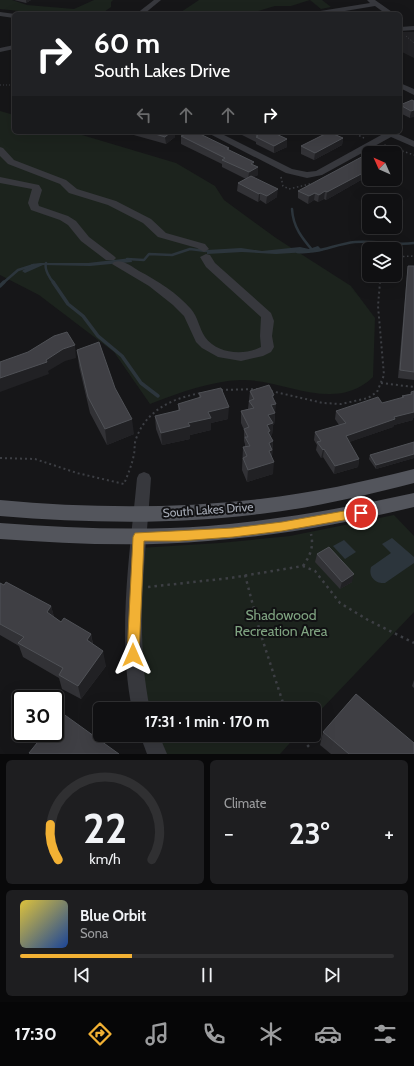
<!DOCTYPE html>
<html lang="en">
<head>
<meta charset="utf-8">
<style>
  body { margin:0; font-family:Cabin,sans-serif; background:#1e1e20; color:#f1f3f6; height:100vh; display:flex; flex-direction:column; font-size:15px; white-space:nowrap }
  * { box-sizing:border-box; margin:0 }
  p { font-size:13px; color:#9c9d9f }
  .icon { flex:none; width:22px; height:22px; fill:none; stroke:currentColor; stroke-width:2; stroke-linecap:round; stroke-linejoin:round }
  .map { position:relative; height:754px; overflow:hidden }
  .drawer { display:flex; flex-direction:column; gap:6px; padding:6px; background:#09090a; flex:1 }
  .drawer>* { flex:none }
  .guide { position:absolute; left:12px; top:12px; width:390px; height:122px; border-radius:6px; box-shadow:0 4px 16px #0002,0 0 0 1px #303032; background:#202124; color:#fff; overflow:hidden }
  .needle { width:26px; rotate:315deg }
  .fabs { position:absolute; left:362px; top:146px; display:grid; gap:8px }
  .fabs a { display:grid; place-items:center; width:40px; height:40px; border-radius:6px; background:#101012; box-shadow:0 4px 16px #0002,0 0 0 1px #303032; font-size:20px }
  .speed { position:absolute; left:12px; top:690px; display:flex; gap:8px; font-size:20px; font-weight:700; text-align:center }
  .speed>* { display:grid; place-content:center; width:52px; height:52px; border-radius:50%; background:#101012; box-shadow:0 4px 16px #0002,0 0 0 1px #303032; line-height:1 }
  .speed .limit { border:2px solid #111; border-radius:6px; background:#fff; color:#111 }
  .pin { position:absolute; display:grid; place-items:center; width:34px; height:34px; color:#fff; margin:-17px; border:2px solid #fff; border-radius:50%; box-shadow:0 1px 4px #0007 }
  .me { position:absolute; width:44px; margin:-22px; rotate:0deg; stroke-linejoin:round; filter:drop-shadow(0 0 3px #0008) }
  .turn { display:flex; align-items:center; gap:14px; height:84px; padding:0 16px; font-size:18px }
  .turn .icon { width:52px; height:52px; stroke-width:2.5 }
  .turn b { display:block; font-size:28px; line-height:34px }
  .lanes { display:flex; align-items:center; height:38px; padding:0 16px; background:#0003; justify-content:center; gap:20px; direction:ltr }
  .lanes .off { opacity:.35 }
  .big { font-size:30px; font-weight:800; line-height:1.1 }
  .drawer .tile { flex:1; display:flex; flex-direction:column; justify-content:center; gap:6px; min-width:0; padding:0 14px; border-radius:6px; background:#1e1e20 }
  .drawer .dial { align-items:center; gap:0 }
  .dial svg { height:104px; overflow:visible; fill:none; stroke:#303032; stroke-width:7; stroke-linecap:round; text-anchor:middle }
  .dial text { fill:#f1f3f6; stroke:none }
  .song { display:flex; align-items:center; gap:12px }
  .cover { width:48px; height:48px; border-radius:6px; background:linear-gradient(135deg,hsl(50 70% 55%),hsl(220 70% 35%)) }
  .played { height:4px; border-radius:2px; background:linear-gradient(90deg,#f2b134 30%,#303032 30%) }
  .keys { display:flex; justify-content:space-around; direction:ltr }
  .heat { display:flex; justify-content:space-between; align-items:center; font-size:22px; direction:ltr }
  .drawer .tiles { flex:1; display:grid; gap:6px; grid-template-columns:1fr 1fr }
  .tile:last-child { grid-column:span 2 }
  .trip { position:absolute; left:93px; top:702px; width:228px; height:40px; border-radius:6px; background:#101012; box-shadow:0 4px 16px #0002,0 0 0 1px #303032; font-weight:800; line-height:40px; text-align:center }
  .tabs { display:flex; height:64px; justify-content:space-around; align-items:center; background:#060607; color:#9c9d9f }
  .tabs .icon { width:28px; height:28px }
  .tabs .on { color:#f2b134 }
  .tabs b { font-size:18px; color:#f1f3f6 }
  .map>svg:first-child { display:block }
  .built { fill:#222225 }
  .green { fill:#1c231d }
  .water { fill:#2c353c }
  .lines { fill:none; stroke-linecap:round; stroke-linejoin:round }
  .stream-far1 { stroke:#2c353c; stroke-width:2.5 }
  .stream { stroke:#2c353c; stroke-width:3.5 }
  .path-far3 { stroke:#3d3f44; stroke-width:1; stroke-dasharray:1 2; stroke-linecap:butt }
  .path-far2 { stroke:#3d3f44; stroke-width:1.5; stroke-dasharray:1.5 2.5; stroke-linecap:butt }
  .path-far1 { stroke:#3d3f44; stroke-width:2; stroke-dasharray:2 3; stroke-linecap:butt }
  .path { stroke:#3d3f44; stroke-width:2.5; stroke-dasharray:2.5 4; stroke-linecap:butt }
  .minor { fill:#37383d; fill-rule:evenodd }
  .major { fill:#53555c; fill-rule:evenodd }
  .wall { fill:#323236 }
  .shaded-wall { fill:#212124 }
  .building { fill:#3f3f44; stroke:#4f5156 }
  .route { fill:#f2b134; stroke:#9d7322 }
  .labels { text-anchor:middle; stroke-width:4; stroke-linejoin:round; paint-order:stroke }
  .street-label { font-size:12px; fill:#a8adb8; stroke:#111113 }
  .near-park-label { font-size:14px; fill:#7fa381; stroke:#111113 }
</style>
</head>
<body>
<div class="map">
<svg width="414" height="754" viewBox="0 0 414 754">
  <rect width="100%" height="100%" fill="#161618"/>
  <!-- built -->
  <path class="built" d="M400 32H414V58L400 51Z"/>
  <!-- green -->
  <g class="green">
    <path d="M0 0H12L27 5 74 9 94 0H113L111 2V7L101 14H48L0 9Z"/>
    <path d="M199 0H322L331 7 321 9 310 0 291 6H275L248 14H178Z"/>
    <path d="M0 111 14 115V132H72L176 163 215 186 224 200 276 238 351 286 375 318 373 377C335 414 285 379 241 380 210 381 179 393 150 404L114 352 39 295 0 275Z"/>
    <path d="M394 515 414 536V612L314 717V709H141L139 548 220 543 290 536Z"/>
    <path d="M149 735H297L280 754H157Z"/>
  </g>
  <!-- water -->
  <g class="water">
    <path d="M318 246 323 251 276 254 242 252 207 254V250L241 248 262 251 300 247 309 249Z"/>
    <path d="M131 258 132 262 90 266 43 265 25 273 22 271 32 264 40 263H88Z"/>
    <path d="M392 538 414 557V563L385 583C376 584 368 577 371 567L391 553 382 544Z"/>
    <path d="M344 540 356 552 345 559 333 546Z"/>
  </g>
  <g class="lines">
    <!-- stream-far1 -->
    <g class="stream-far1">
      <path d="M292 209C293 227 302 238 313 251"/>
      <path d="M297 252C318 254 335 244 355 242 375 240 394 246 414 243"/>
      <path d="M127 259 144 260 149 254 172 255 190 249 206 251"/>
      <path d="M46 263C44 269 50 279 54 283"/>
      <path d="M3 283 18 270 34 265"/>
    </g>
    <!-- stream -->
    <g class="stream">
      <path d="M53 282 68 304 83 316 98 336 122 356 141 383 158 396"/>
      <path d="M0 286 4 282"/>
    </g>
    <!-- path-far3 -->
    <g class="path-far3">
      <path d="M406 36 414 43"/>
      <path d="M0 85H14"/>
    </g>
    <!-- path-far2 -->
    <g class="path-far2">
      <path d="M352 132 364 138"/>
      <path d="M173 133H189"/>
      <path d="M387 146 414 155"/>
      <path d="M281 177 283 186 289 189 310 184"/>
      <path d="M395 257 414 256"/>
      <path d="M380 283 381 275"/>
    </g>
    <!-- path-far1 -->
    <g class="path-far1">
      <path d="M381 383 414 387"/>
      <path d="M221 390 259 389"/>
      <path d="M271 391 323 403 341 404 368 398 377 392 384 375 378 306 380 282"/>
      <path d="M0 458 35 459 77 473 124 484C128 474 132 465 134 454 135 449 134 444 136 439 146 410 173 398 201 393"/>
    </g>
    <!-- path -->
    <g class="path">
      <path d="M303 566C310 556 314 547 311 534"/>
      <path d="M245 575 260 632 285 709"/>
      <path d="M148 587 230 578 303 566 315 571 340 603 368 620 414 643"/>
      <path d="M299 735 309 747"/>
    </g>
    <!-- minor -->
    <g class="minor">
      <path d="M154 0H161L144 14H136Z"/>
      <path d="M367 0H375L395 14H386L375 6 327 14H310L314 12 370 3Z"/>
      <path d="M0 12 15 14 14 18 0 16Z"/>
      <path d="M414 26V30L400 31V27Z"/>
      <path d="M14 45V49L0 52V48Z"/>
      <path d="M400 83 414 89V95L400 88Z"/>
      <path d="M206 132H218L292 169 307 172 316 171 383 134 381 132H394L414 141V147L391 137 322 175 307 178 286 173Z"/>
      <path d="M0 147 3 148 14 160 66 180 77 189 116 201 151 219 166 233 205 244 209 249 204 252 197 248 158 237 143 223 108 205 69 193 60 184 8 164 0 156Z"/>
      <path d="M0 177 39 185 42 190 38 203 39 206 68 216 76 221 89 237 114 256 116 258 114 260H106L81 241 68 225 60 220 31 210 28 203 32 189 0 183Z"/>
      <path d="M206 254 210 255 215 263 271 313 274 321 272 336 274 347 271 352 263 356 241 361 218 357 202 348 196 342 184 316 173 305 149 286 112 264 114 262C123 259 132 267 139 271 158 281 177 293 191 309 198 317 199 328 205 337 217 354 244 356 261 347L260 336 261 317 206 267 200 257Z"/>
      <path d="M144 472 149 474 151 478C146 554 134 634 150 709H132C117 634 130 553 137 478L139 474Z"/>
      <path d="M140 735H159L167 754H147Z"/>
    </g>
    <!-- major -->
    <g class="major">
      <path d="M414 469V483C363 496 312 508 260 514 173 525 87 523 0 516V500C87 508 173 509 260 499 312 493 363 482 414 469Z"/>
      <path d="M414 493V507C346 523 278 536 208 541 139 547 69 544 0 539V523C69 528 139 531 208 526 278 520 346 508 414 493Z"/>
    </g>
  </g>
  <!-- wall -->
  <g class="wall">
    <path d="M14 0H31L26 3Z"/>
    <path d="M414 101 410 118 400 113V105Z"/>
    <path d="M123 132H175V137L166 144Z"/>
    <path d="M236 132H272L287 139V147L274 153 256 144V142Z"/>
    <path d="M181 136 229 148V151L254 162V165L258 175 253 177 277 197 266 204 260 200 258 202 237 191 238 183 246 179 222 167V164L181 144Z"/>
    <path d="M343 138 342 145 314 160 301 154V146Z"/>
    <path d="M362 178 361 180 326 200 324 199 318 202 314 200 308 204 298 198V191Z"/>
    <path d="M408 266H414V380L398 378 407 274Z"/>
    <path d="M77 350 115 388 134 434 107 445 90 413 79 366Z"/>
    <path d="M250 391 274 395 273 398 275 416 274 425H273L272 435 270 436 273 441 272 457 273 474 247 482 242 470 243 447H245V444L244 441V430L241 423V411L248 409Z"/>
    <path d="M414 391 413 420 394 425 393 427 349 442 359 459 358 467 334 474 323 457 321 458 316 450 317 445 314 440 315 432 339 425 335 419 336 411 382 403 402 398V396L410 394 411 392Z"/>
    <path d="M199 393 228 419 211 423V430L190 435V439L162 445 156 429 155 416 178 411V404L199 398Z"/>
    <path d="M414 442V458L376 469 369 459 370 455Z"/>
    <path d="M317 554 352 582 340 589 315 562Z"/>
    <path d="M0 583 51 606 54 617 61 622 91 634 93 644 106 666 81 699 62 689 59 678 23 657 19 646 0 635Z"/>
    <path d="M414 680V688L412 686Z"/>
    <path d="M323 732 414 754H331L320 745Z"/>
  </g>
  <!-- shaded-wall -->
  <g class="shaded-wall">
    <path d="M26 0H31L26 3Z"/>
    <path d="M414 110V117L410 118 411 111Z"/>
    <path d="M171 132H175V137L166 144 165 137Z"/>
    <path d="M343 138 342 145 314 160 315 153Z"/>
    <path d="M287 139V147L274 153V146Z"/>
    <path d="M398 151 397 159 395 160V153Z"/>
    <path d="M254 162V169L258 167V175L248 180 249 172 251 164Z"/>
    <path d="M369 167V174L362 178 361 180 326 200 327 192Z"/>
    <path d="M278 189 277 197 266 204 267 196Z"/>
    <path d="M325 191 324 199 318 202 319 195Z"/>
    <path d="M260 193V200L258 202 259 194Z"/>
    <path d="M315 193 314 200 308 204 309 196Z"/>
    <path d="M75 345 76 358 65 361 48 371 49 374 0 392V378L63 349Z"/>
    <path d="M274 395 273 405 276 404 274 425H273L272 435 270 436 273 441 271 462 266 437 268 415 272 396Z"/>
    <path d="M229 407 228 419 211 423V430L190 435V439L162 445 161 433 188 423 208 412Z"/>
    <path d="M414 410V418H413V420L394 425 393 427 344 444 346 436 394 417Z"/>
    <path d="M132 419 134 434 107 445 105 429Z"/>
    <path d="M324 449 323 457 321 458 323 450Z"/>
    <path d="M414 454V458L376 469V465Z"/>
    <path d="M359 459 358 467 334 474 335 466Z"/>
    <path d="M274 462 273 474 247 482 248 470Z"/>
    <path d="M354 574 352 582 340 589 342 582Z"/>
    <path d="M51 606 55 621 47 612Z"/>
    <path d="M91 634 93 648 87 640Z"/>
    <path d="M103 651 106 666 81 699 78 686Z"/>
  </g>
  <!-- building -->
  <g class="building">
    <path d="M412 100 414 101V110L411 111 400 105Z"/>
    <path d="M149 132H171L165 137Z"/>
    <path d="M190 132H196L229 148 227 149 254 162 251 164 258 167 249 172 222 160 225 158 181 136Z"/>
    <path d="M251 132H272L287 139 274 146 256 137 258 136Z"/>
    <path d="M329 132 343 138 315 153 301 146Z"/>
    <path d="M385 145 398 151 395 153H370Z"/>
    <path d="M369 153V167L361 172 363 173 327 192 325 191 319 195 315 193 309 196 298 191Z"/>
    <path d="M251 176 278 189 267 196 260 193 259 194 238 183Z"/>
    <path d="M408 266H414V372L400 370Z"/>
    <path d="M67 332 75 345 63 349 46 360 47 362 0 378V362L28 352 54 336Z"/>
    <path d="M99 342 115 388 132 419 105 429 88 397 77 350Z"/>
    <path d="M269 385 274 395 272 396 276 404 271 405 275 413 268 415 273 423 267 425 270 431 268 432 273 441 269 443 272 450 269 451 274 462 248 470 243 458 247 456 243 447 250 446 245 437H248L244 429 249 427 241 411 254 408 249 401 254 399 250 391Z"/>
    <path d="M221 388 229 407 208 412 211 418 188 423 190 426 161 433 155 416 180 410 178 404 201 397 199 393Z"/>
    <path d="M414 391V412L394 417 395 419 346 436 359 459 335 466 324 449 323 450 317 442 321 441 315 432 346 423 336 411 378 397 382 403 404 397 402 396 412 394 411 392Z"/>
    <path d="M414 442V454L376 465 370 455Z"/>
    <path d="M329 547 354 574 342 582 317 554Z"/>
    <path d="M6 582 51 606 47 612 61 622 64 618 91 634 87 640 103 651 78 686 59 675 63 668 18 643 24 637 0 624V583L4 585Z"/>
    <path d="M356 694 414 743V754H349L323 732Z"/>
    <path d="M62 713 119 754H31L29 753 45 733H55V721Z"/>
  </g>
  <!-- route -->
  <path class="route" d="M361 508 364 510 366 513 364 516 361 517 282 531 233 537 179 541H144L139 655 138 659 133 661 129 659 127 655 133 537 135 533 233 528 282 522Z"/>
  <g class="labels">
    <!-- street labels -->
    <g class="street-label">
      <text transform="translate(208 510) rotate(-4)" y="4">South Lakes Drive</text>
    </g>
    <!-- near-park labels -->
    <g class="near-park-label">
      <text x="281" y="620">Shadowood<tspan x="281" dy="16">Recreation Area</tspan></text>
    </g>
  </g>
</svg>
<div class="fabs">
<a><svg class="needle" viewBox="-14 -14 28 28"><path d="M0-13l5 13h-10z" fill="#e53935"/><path d="M0 13l5-13h-10z" fill="#9c9d9f"/></svg></a>
<a><svg class="icon" aria-label="search" viewBox="0 0 24 24"><circle cx="10" cy="10" r="6"/><path d="M15 15l6 6"/></svg></a>
<a><svg class="icon" aria-label="layers" viewBox="0 0 24 24"><path d="M12 4l9 5-9 5-9-5zM3 14l9 5 9-5"/></svg></a>
</div>
<div class="speed"><div class="limit">30</div></div>
<div class="pin" style="left:361px;top:513px;background:#d93025"><svg class="icon" aria-label="arrive" viewBox="0 0 24 24"><path d="M6 21V4h12l-3 4 3 4H6"/></svg></div>
<svg class="me" style="left:133px;top:655px" viewBox="-20 -20 40 40"><path d="M0-17L14 15 0 8-14 15z" fill="#f2b134" stroke="#fff" stroke-width="4"/></svg>
<div class="trip">17:31 · 1 min · 170 m</div>
<div class="guide">
<div class="turn"><svg class="icon" aria-label="right" viewBox="0 0 24 24"><path d="M7 20v-9h11M14 6l5 5-5 5"/></svg><div><b>60 m</b>South Lakes Drive</div></div>
<div class="lanes"><svg class="icon off" aria-label="left" viewBox="0 0 24 24"><path d="M17 20v-9H6M10 6l-5 5 5 5"/></svg><svg class="icon off" aria-label="ahead" viewBox="0 0 24 24"><path d="M12 20V5M6 11l6-6 6 6"/></svg><svg class="icon off" aria-label="ahead" viewBox="0 0 24 24"><path d="M12 20V5M6 11l6-6 6 6"/></svg><svg class="icon" aria-label="right" viewBox="0 0 24 24"><path d="M7 20v-9h11M14 6l5 5-5 5"/></svg></div>
</div>
</div>
<section class="drawer">
<div class="tiles">
<div class="tile dial"><svg viewBox="0 0 100 80">
<path d="M14 69A42 42 0 1 1 86 69"/>
<path d="M14 69A42 42 0 0 1 8 42" stroke="#f2b134"/>
<text x="50" y="56" font-size="32" font-weight="700">22</text>
<text x="50" y="72" font-size="11">km/h</text>
</svg></div>
<div class="tile"><p>Climate</p>
<div class="heat"><a>−</a><b class="big">23°</b><a>+</a></div>
</div>
<div class="tile">
<div class="song"><i class="cover"></i><div><b>Blue Orbit</b><p>Sona</p></div></div>
<div class="played"></div>
<div class="keys"><svg class="icon" aria-label="previous" viewBox="0 0 24 24"><path d="M18 5L8 12l10 7zM5 5v14"/></svg><svg class="icon" aria-label="pause" viewBox="0 0 24 24"><path d="M8 5v14M16 5v14"/></svg><svg class="icon" aria-label="next" viewBox="0 0 24 24"><path d="M6 5l10 7-10 7zM19 5v14"/></svg></div>
</div>
</div>
</section>
<nav class="tabs">
<b>17:30</b>
<svg class="icon on" aria-label="directions" viewBox="0 0 24 24"><path d="M12 3l9 9-9 9-9-9zM9 14v-3h6M13 9l2 2-2 2"/></svg>
<svg class="icon" aria-label="music" viewBox="0 0 24 24"><path d="M9 18V5l10-2v13"/><circle cx="6" cy="18" r="3"/><circle cx="16" cy="16" r="3"/></svg>
<svg class="icon" aria-label="phone" viewBox="0 0 24 24"><path d="M5 4h4l2 5-3 2q2 4 5 5l2-3 5 2v4C11 20 4 13 5 4z"/></svg>
<svg class="icon" aria-label="climate" viewBox="0 0 24 24"><path d="M12 3v18M4 7l16 10M4 17L20 7"/></svg>
<svg class="icon" aria-label="car" viewBox="0 0 24 24"><path d="M5 17H2v-5l4-1 3-4h7l3 4 3 1v5h-3M9 17h6M6 11h13"/><circle cx="7" cy="17" r="2"/><circle cx="17" cy="17" r="2"/></svg>
<svg class="icon" aria-label="filters" viewBox="0 0 24 24"><path d="M4 7h16M4 17h16"/><circle cx="9" cy="7" r="2"/><circle cx="15" cy="17" r="2"/></svg>
</nav>
</body>
</html>
